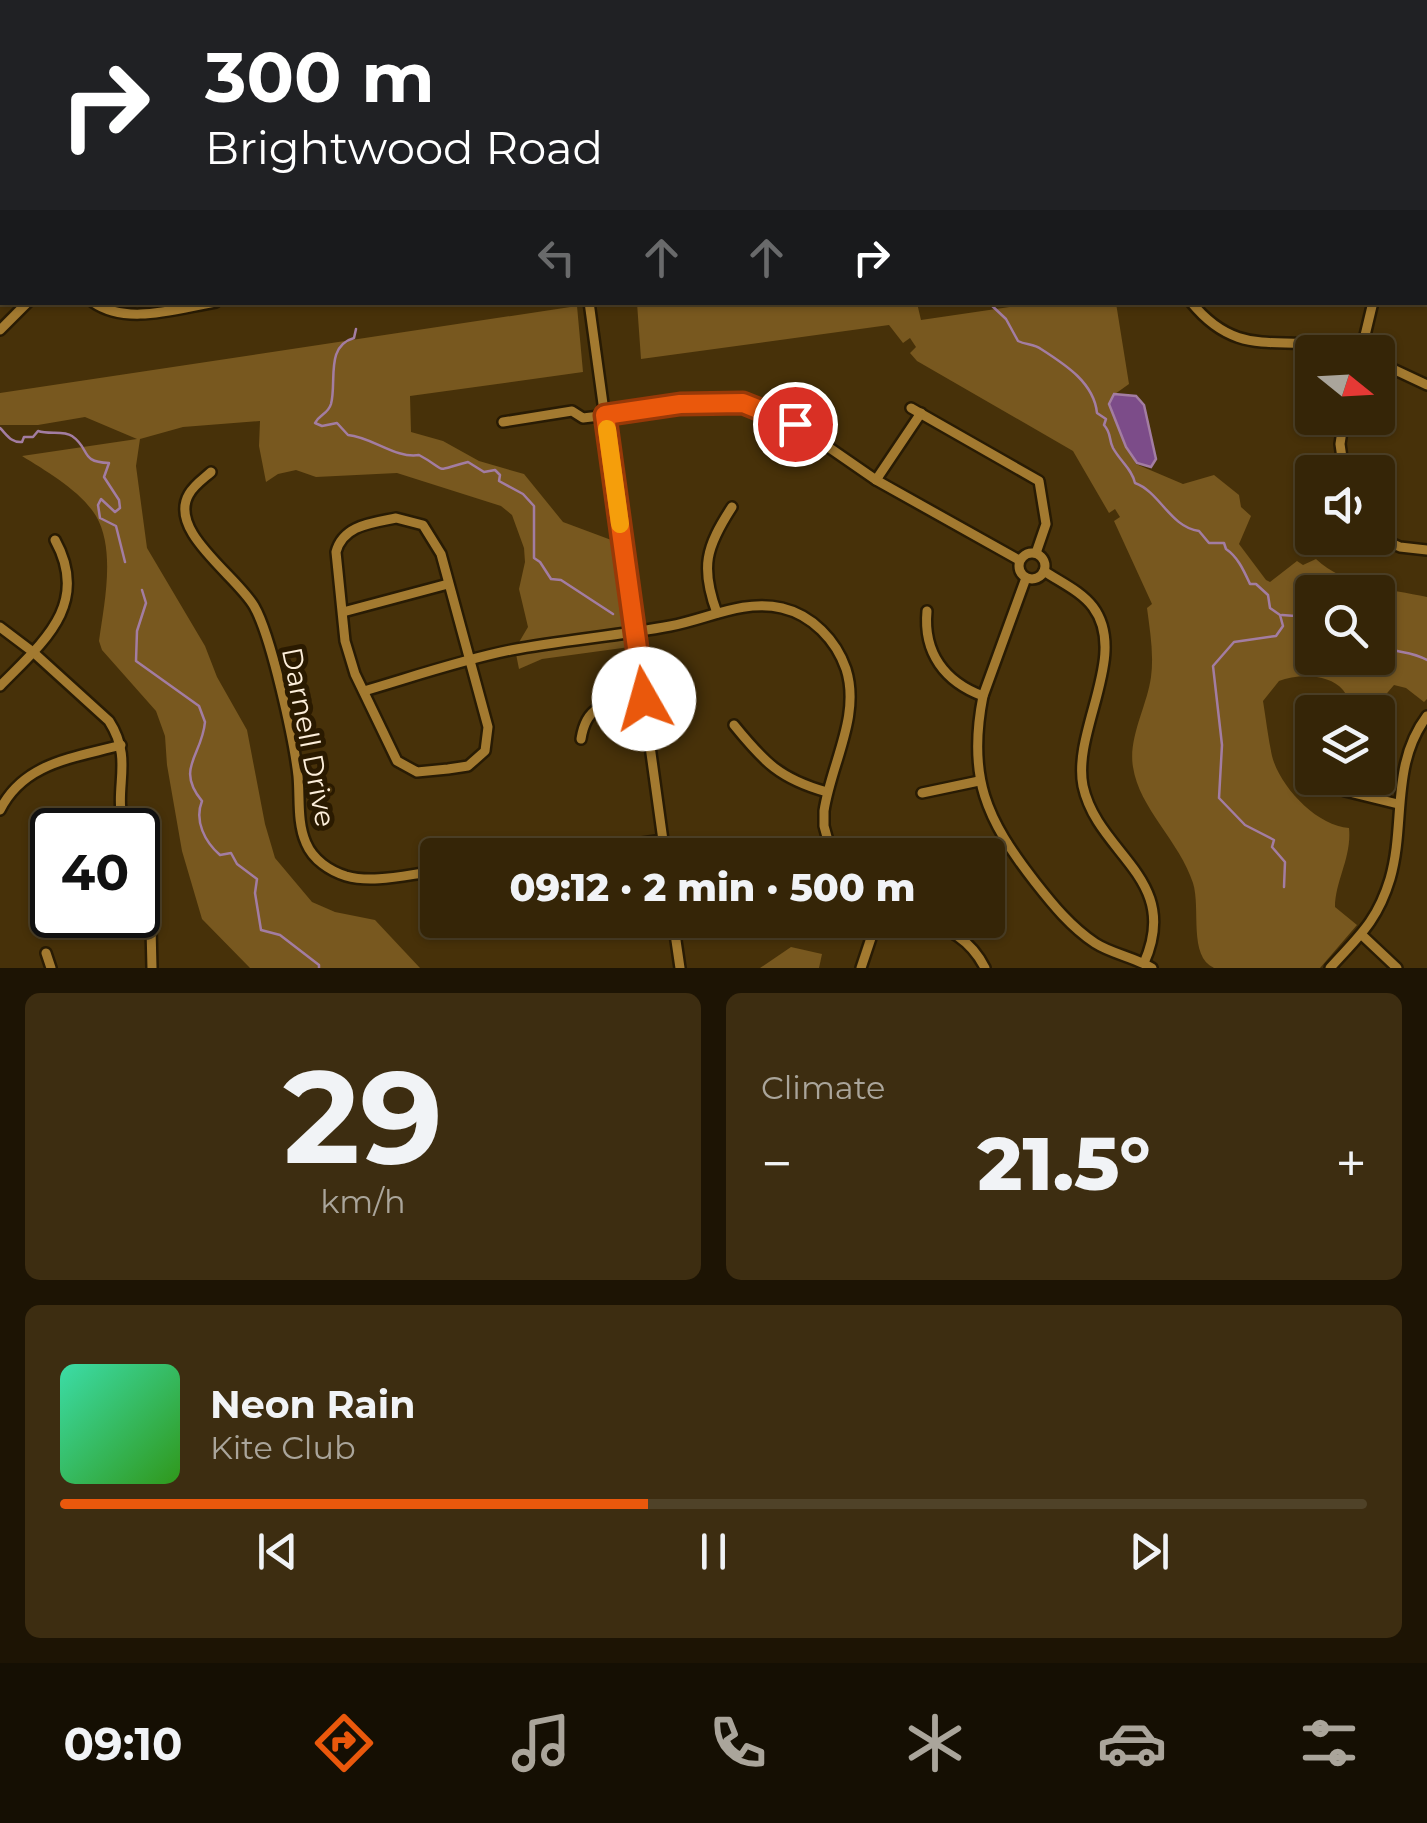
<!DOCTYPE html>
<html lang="en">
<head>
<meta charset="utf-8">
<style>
  body { margin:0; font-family:Montserrat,sans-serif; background:#3d2d11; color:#f1f3f6; height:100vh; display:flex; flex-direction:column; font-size:38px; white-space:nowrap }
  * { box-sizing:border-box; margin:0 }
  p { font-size:32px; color:#aaa59b }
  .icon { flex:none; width:55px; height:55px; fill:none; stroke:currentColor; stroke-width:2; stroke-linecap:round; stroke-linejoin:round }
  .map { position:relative; height:968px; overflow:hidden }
  .side { display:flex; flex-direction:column; gap:25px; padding:25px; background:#1d1404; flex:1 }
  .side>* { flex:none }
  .banner { position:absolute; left:0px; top:0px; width:1428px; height:305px; box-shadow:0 2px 8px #0004,0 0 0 2px #4f4228; background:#202124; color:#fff; overflow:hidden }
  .needle { width:65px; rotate:108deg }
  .controls { position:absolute; left:1295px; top:335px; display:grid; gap:20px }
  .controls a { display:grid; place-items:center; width:100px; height:100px; border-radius:10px; background:#352507; box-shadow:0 2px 8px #0004,0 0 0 2px #4f4228; font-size:50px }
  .speed { position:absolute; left:30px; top:808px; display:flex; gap:20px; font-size:50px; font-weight:700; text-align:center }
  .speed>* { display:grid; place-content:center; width:130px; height:130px; border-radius:50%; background:#352507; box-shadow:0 2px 8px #0004,0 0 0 2px #4f4228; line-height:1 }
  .speed .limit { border:5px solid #111; border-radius:15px; background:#fff; color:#111 }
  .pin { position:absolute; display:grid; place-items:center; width:85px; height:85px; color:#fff; margin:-42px; border:5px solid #fff; border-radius:50%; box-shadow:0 2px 10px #0007 }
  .me { position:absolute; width:110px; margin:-55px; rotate:353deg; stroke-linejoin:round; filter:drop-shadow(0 0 8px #0008) }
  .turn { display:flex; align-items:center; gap:35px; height:210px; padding:0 40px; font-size:45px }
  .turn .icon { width:130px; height:130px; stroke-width:2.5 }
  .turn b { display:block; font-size:70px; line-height:85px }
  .lanes { display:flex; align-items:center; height:95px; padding:0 40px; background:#0003; justify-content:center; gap:50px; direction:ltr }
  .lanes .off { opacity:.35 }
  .big { font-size:75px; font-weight:800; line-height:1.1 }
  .side .tile { flex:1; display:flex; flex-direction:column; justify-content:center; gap:15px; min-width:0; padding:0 35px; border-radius:15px; background:#3d2d11 }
  .side .dial { align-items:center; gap:0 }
  .dial b { font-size:130px; line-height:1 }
  .song { display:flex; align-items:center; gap:30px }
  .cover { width:120px; height:120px; border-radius:15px; background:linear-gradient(135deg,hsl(160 70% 55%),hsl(110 70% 35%)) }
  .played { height:10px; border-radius:5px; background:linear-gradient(90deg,#ea580c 45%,#4f4228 45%) }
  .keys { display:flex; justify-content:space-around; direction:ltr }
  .heat { display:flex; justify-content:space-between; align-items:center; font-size:55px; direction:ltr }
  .side .tiles { flex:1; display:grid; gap:25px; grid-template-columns:1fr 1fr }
  .tile:last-child { grid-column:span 2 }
  .trip { position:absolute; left:420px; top:838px; width:585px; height:100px; border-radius:10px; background:#352507; box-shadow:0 2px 8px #0004,0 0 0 2px #4f4228; font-weight:800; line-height:100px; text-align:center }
  .tabs { display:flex; height:160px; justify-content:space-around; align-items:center; background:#150f03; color:#aaa59b }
  .tabs .icon { width:70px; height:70px }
  .tabs .selected { color:#ea580c }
  .tabs b { font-size:45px; color:#f1f3f6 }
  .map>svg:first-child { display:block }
  .green { fill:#78581f; fill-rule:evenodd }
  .water { fill:#7c4c89; stroke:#a37da2; stroke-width:2.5 }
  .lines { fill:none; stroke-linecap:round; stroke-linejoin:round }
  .stream { stroke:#a37da2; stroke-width:2.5 }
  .minor-casing { stroke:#281b04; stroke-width:14 }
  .minor { stroke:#a37a30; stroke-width:9 }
  .route-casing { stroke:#983908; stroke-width:25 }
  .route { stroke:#ea580c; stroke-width:18 }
  .slow { stroke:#f59e0b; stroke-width:18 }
  .labels { text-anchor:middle; stroke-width:10; stroke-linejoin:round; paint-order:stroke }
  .street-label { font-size:28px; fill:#fdefdb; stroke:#2a1a00 }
</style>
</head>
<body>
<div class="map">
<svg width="1427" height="968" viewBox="0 0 1427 968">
  <rect width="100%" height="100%" fill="#473109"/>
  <!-- green -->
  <g class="green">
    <rect x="756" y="0" width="206" height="2"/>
    <path d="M637 303H917L921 320 1037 303H1116L1129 384 1115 394 1111 407 1136 464 1183 484 1214 475 1239 495 1241 507 1251 516 1239 544 1266 580 1270 582 1297 561 1303 565 1316 559C1344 586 1390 589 1427 597V699L1424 702 1406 688 1394 685 1371 712H1355C1351 705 1348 696 1343 690 1329 673 1297 674 1279 681L1263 701C1266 719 1268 738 1272 756 1280 787 1317 826 1349 828 1352 857 1335 881 1335 907L1357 925 1320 968H1214C1188 956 1201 909 1193 883 1180 842 1139 808 1133 767 1128 738 1147 706 1151 677 1154 654 1150 631 1147 608L1152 604 1114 521 1120 517 1115 509 1109 513 1073 451 917 361 910 353 916 347 910 338 903 343 889 325 641 359ZM1312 592H1378V658H1312Z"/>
    <path d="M577 306 583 372 410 396 411 432 443 441 479 461 524 474 563 522 622 544 637 646 542 659 519 669 515 649 528 627 519 589 525 562 524 548 512 515 501 506 397 473 316 477 296 470 278 474 266 482 259 446 260 421 183 427 140 439 136 466 147 548 205 646 217 677 247 730 265 824 275 858 312 902 335 912 375 920 420 968H250L202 919 182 851 167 765 165 736 156 711 102 650 99 641C104 604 116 550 96 516 81 491 46 471 22 456L137 439 85 417 38 425H0V393Z"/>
    <path d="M791 947 822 954 819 968H760Z"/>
  </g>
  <!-- water -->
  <path class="water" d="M1114 394 1136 396 1144 405 1156 459 1151 467 1137 463 1126 447 1109 404Z"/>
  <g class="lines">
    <!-- stream -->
    <g class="stream">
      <path d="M866 2 868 0"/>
      <path d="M988 302 1006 319 1018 341C1026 345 1034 344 1041 349 1066 365 1094 383 1097 413L1106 419 1104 425C1112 434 1108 438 1113 448 1120 461 1132 469 1135 483 1160 492 1170 527 1199 531L1209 543H1224L1226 549C1238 557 1244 571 1250 584H1256L1268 595 1270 608 1280 615 1283 626 1276 636 1234 642 1213 666 1222 745 1219 798 1245 825 1274 840 1272 847 1285 862 1284 887"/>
      <path d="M356 329 354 338C325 346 337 382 331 404 328 414 320 414 315 423L322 426 337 423 348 435C372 437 396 459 419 455 451 472 429 472 468 462L484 472 495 470 500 475 499 481 523 494 534 506V558L540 562 551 579 561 580 613 614"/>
      <path d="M0 428C7 435 11 443 22 442L24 437H33L38 431C49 435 63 430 72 436 91 449 79 462 109 463L104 477 119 500 120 508 115 512 101 499 98 505 100 518 116 526 125 562"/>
      <path d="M142 590 146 603 137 631 136 661 199 706 205 722C202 756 175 768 202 801 194 821 205 842 220 855L231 853 237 864 257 879 255 893 261 930 280 935 319 965V968"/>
      <path d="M1282 615 1309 617 1312 622"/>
      <path d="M1378 645C1397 654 1410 650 1427 660"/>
    </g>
    <defs>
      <g id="minor">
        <path d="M489 0 490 2"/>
        <path d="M685 0 698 2"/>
        <path d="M1049 0 1050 2"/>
        <path d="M1169 0 1171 2"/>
        <path d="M1350 0 1353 2"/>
        <path d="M641 2V0"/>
        <path d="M1337 2 1339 0"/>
        <path d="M0 25 2 26"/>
        <path d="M0 43 2 38"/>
        <path d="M1425 49 1427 50"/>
        <path d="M1425 150 1427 149"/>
        <path d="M0 192 2 190"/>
        <path d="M1425 249H1427"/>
        <path d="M93 302C127 326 178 308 216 302"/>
        <path d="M589 302 665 855"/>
        <path d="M1191 302C1243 366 1287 329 1347 352"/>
        <path d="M0 330 28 302"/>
        <path d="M1361 352 1373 302"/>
        <path d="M1378 362 1427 385"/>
        <path d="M911 408 1039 481 1046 524 1036 553"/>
        <path d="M1344 418 1340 444 1344 472"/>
        <path d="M503 422 572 411 583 418 717 402 743 403 769 411 795 424 876 480 1019 560"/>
        <path d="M211 472C203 479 194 485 189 494 167 531 237 576 254 606 271 635 294 740 298 776 300 798 297 823 306 843 313 860 330 871 346 876 374 884 409 874 438 871"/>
        <path d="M876 480 921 413"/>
        <path d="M396 518 423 525 441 554 488 727 485 751 468 766 448 769 417 772 397 761 355 674 345 641 336 552C343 525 372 523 396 518Z"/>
        <path d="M1378 537 1400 547 1427 550"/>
        <circle cx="1032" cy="566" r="13"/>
        <path d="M1044 571C1060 582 1081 591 1093 607 1129 655 1072 731 1083 786 1098 855 1182 878 1144 963"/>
        <path d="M1026 578 983 696C967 777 986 819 1035 882 1053 905 1071 927 1095 943 1112 954 1134 957 1152 968"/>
        <path d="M927 611C923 653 945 682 983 696"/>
        <path d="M343 612 448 584"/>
        <path d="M717 613C700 567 706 547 732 507"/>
        <path d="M0 627 33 652 109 721C136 763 110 791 126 830"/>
        <path d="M0 686C42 643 91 605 55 540"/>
        <path d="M364 691C412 677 461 660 511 650 564 640 617 636 670 626 708 619 743 599 782 608 812 615 836 640 846 669 861 716 831 764 824 811V826L832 855"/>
        <path d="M734 725C764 762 780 779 827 792"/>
        <path d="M1310 736 1312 747"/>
        <path d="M581 739C587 700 611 704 644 699"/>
        <path d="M1330 778 1345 791 1398 804"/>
        <path d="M922 793 979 781"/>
        <path d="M0 810C24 762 74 758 121 745"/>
        <path d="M138 849 150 887 152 968"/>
        <path d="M558 855 663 840"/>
        <path d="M987 855 1007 843"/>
        <path d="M673 920 680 968"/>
        <path d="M920 920C949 928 971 940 985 968"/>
        <path d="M570 924V920"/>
        <path d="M1363 936 1397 968"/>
        <path d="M46 953 51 968"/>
        <path d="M861 968 877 920"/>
        <path d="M1330 968C1358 937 1377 922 1390 879 1406 824 1390 765 1427 716"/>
      </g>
    </defs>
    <!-- minor casing -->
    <use href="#minor" class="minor-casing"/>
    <!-- minor -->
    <use href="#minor" class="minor"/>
  </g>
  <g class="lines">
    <defs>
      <path id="route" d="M644 699 605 415 680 404 743 403 795 424"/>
    </defs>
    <!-- route casing -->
    <use href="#route" class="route-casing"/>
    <!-- route -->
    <use href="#route" class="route"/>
    <!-- slow -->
    <path class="slow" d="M607 429 620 524"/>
  </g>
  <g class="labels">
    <!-- street labels -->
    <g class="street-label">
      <text transform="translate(309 737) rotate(79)" y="10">Darnell Drive</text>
    </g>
  </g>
</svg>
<div class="controls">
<a><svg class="needle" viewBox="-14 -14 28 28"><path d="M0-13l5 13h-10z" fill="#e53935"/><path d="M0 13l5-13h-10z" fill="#aaa59b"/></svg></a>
<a><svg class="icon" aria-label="sound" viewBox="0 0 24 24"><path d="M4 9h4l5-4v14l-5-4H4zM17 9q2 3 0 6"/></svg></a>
<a><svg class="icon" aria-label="search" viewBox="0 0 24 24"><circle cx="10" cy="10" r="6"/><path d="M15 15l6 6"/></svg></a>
<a><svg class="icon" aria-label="layers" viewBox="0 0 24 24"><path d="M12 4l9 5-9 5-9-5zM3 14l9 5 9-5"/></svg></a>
</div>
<div class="speed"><div class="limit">40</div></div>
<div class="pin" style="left:795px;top:424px;background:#d93025"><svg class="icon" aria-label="arrive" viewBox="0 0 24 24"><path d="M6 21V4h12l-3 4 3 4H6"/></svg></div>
<svg class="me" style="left:644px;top:699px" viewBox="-20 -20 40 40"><circle r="19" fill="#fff"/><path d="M0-13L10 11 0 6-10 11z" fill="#ea580c"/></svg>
<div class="trip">09:12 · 2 min · 500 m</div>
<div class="banner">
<div class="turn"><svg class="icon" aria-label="right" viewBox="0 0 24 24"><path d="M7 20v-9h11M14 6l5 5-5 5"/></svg><div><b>300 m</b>Brightwood Road</div></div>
<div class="lanes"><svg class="icon off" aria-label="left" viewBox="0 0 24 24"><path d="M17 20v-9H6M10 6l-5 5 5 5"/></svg><svg class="icon off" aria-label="ahead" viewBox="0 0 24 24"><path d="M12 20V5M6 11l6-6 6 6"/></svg><svg class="icon off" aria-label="ahead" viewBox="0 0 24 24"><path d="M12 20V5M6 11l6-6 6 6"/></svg><svg class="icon" aria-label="right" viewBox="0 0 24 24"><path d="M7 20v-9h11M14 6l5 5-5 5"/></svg></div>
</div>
</div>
<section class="side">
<div class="tiles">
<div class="tile dial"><b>29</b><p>km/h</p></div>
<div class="tile"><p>Climate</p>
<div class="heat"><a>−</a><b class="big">21.5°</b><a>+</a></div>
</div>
<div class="tile">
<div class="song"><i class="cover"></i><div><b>Neon Rain</b><p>Kite Club</p></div></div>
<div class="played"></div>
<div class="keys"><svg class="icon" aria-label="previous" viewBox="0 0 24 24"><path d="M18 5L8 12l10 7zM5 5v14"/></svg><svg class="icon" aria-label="pause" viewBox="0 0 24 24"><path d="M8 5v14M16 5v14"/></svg><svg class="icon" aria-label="next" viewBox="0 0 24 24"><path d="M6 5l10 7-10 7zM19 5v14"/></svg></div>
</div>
</div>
</section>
<nav class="tabs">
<b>09:10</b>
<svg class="icon selected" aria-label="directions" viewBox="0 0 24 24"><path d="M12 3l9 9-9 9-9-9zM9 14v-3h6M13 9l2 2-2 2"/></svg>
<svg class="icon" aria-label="music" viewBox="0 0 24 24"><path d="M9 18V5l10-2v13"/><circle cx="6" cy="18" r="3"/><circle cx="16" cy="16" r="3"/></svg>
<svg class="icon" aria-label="phone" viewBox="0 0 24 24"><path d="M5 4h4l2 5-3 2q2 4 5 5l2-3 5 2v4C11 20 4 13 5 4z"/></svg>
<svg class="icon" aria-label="climate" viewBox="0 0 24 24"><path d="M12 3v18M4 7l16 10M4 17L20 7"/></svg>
<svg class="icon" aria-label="car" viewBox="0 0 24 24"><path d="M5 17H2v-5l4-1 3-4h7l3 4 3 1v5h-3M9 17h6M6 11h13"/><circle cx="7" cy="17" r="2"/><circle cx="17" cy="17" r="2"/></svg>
<svg class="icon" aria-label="filters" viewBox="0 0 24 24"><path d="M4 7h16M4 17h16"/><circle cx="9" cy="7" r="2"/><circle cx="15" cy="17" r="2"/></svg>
</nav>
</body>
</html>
